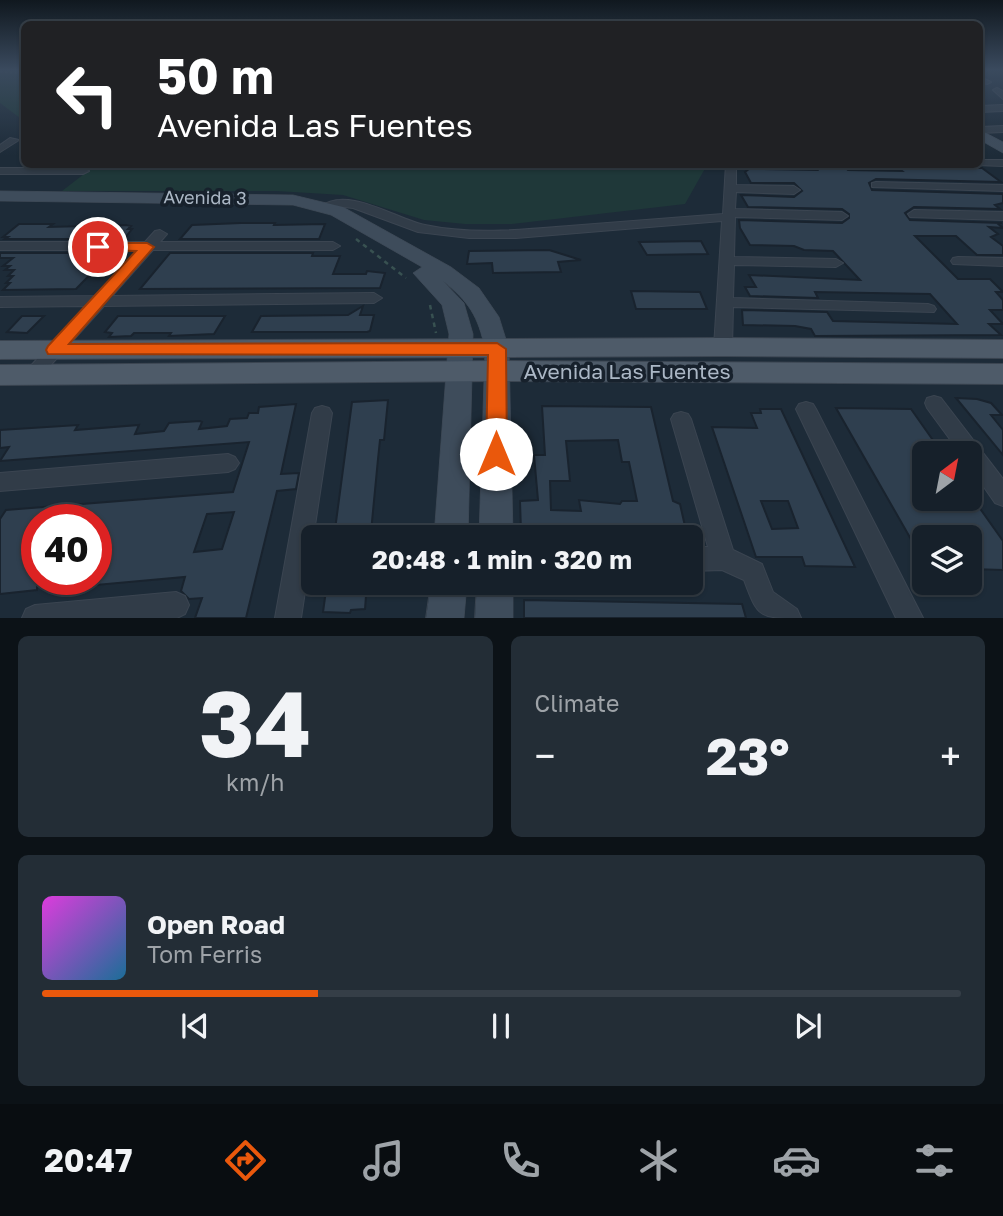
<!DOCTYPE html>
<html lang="en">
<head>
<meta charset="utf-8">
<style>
  body { margin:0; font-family:"Golos Text",sans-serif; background:#232d36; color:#f1f3f6; height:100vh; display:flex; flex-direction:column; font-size:26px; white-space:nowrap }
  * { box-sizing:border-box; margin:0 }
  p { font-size:23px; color:#9ea3a8 }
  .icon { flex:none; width:38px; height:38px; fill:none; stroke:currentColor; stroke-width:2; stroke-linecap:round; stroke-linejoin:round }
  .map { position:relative; height:618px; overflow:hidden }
  .side { display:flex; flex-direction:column; gap:18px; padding:18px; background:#0c1217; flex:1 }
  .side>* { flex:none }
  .guide { position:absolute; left:21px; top:21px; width:962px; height:147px; border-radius:10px; box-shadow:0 2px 5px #0004,0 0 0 2px #353e47; background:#202124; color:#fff; overflow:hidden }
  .needle { width:46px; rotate:32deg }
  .buttons { position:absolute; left:912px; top:441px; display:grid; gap:14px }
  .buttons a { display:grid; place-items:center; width:70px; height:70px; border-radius:10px; background:#16202a; box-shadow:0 2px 5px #0004,0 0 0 2px #353e47; font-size:35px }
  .speed { position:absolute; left:21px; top:504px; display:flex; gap:14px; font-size:35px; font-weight:700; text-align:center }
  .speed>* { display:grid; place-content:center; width:91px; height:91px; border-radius:50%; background:#16202a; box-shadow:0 2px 5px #0004,0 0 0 2px #353e47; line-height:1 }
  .speed .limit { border:10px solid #d22; background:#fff; color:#111 }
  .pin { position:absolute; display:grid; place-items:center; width:60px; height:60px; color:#fff; margin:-30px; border:4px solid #fff; border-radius:50%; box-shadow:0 2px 7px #0007 }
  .me { position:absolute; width:77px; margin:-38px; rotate:0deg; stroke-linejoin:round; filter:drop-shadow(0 0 5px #0008) }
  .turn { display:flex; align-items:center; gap:24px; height:147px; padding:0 21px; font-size:32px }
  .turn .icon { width:91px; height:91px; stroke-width:2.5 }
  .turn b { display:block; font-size:49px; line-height:60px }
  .big { font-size:52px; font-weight:700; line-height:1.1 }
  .side .widget { flex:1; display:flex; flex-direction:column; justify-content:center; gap:10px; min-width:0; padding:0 24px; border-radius:10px; background:#232d36 }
  .side .dial { align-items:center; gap:0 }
  .dial b { font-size:91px; line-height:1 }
  .song { display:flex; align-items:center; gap:21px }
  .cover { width:84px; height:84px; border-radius:10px; background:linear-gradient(135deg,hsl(300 70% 55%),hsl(200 70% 35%)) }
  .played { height:7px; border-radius:4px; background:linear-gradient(90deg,#ea580c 30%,#353e47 30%) }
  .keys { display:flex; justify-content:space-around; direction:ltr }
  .heat { display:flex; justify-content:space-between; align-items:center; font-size:38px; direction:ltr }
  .side .tiles { flex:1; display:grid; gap:18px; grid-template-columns:1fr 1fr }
  .widget:last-child { grid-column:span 2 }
  .trip { position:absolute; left:301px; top:525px; width:402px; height:70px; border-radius:10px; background:#16202a; box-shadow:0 2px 5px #0004,0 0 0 2px #353e47; font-weight:700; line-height:70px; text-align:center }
  .menu { display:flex; height:112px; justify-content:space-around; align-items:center; background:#090d11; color:#9ea3a8 }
  .menu .icon { width:49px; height:49px }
  .menu .selected { color:#ea580c }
  .menu b { font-size:32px; color:#f1f3f6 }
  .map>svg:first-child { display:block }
  .green { fill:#1f3839 }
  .building { fill:#2f3f4f; stroke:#19232e; stroke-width:2; fill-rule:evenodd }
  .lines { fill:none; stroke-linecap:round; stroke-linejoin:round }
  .street-casing { stroke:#3b4551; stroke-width:2 }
  .secondary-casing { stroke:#3b4551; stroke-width:1 }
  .primary-casing { stroke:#3b4551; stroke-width:2 }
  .path-far1 { stroke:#385151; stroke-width:2; stroke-dasharray:2.5 2.5; stroke-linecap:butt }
  .path { stroke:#385151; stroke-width:2.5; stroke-dasharray:4.5 4.5; stroke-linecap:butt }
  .street { fill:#313c48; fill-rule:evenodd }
  .secondary { fill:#3e4c5b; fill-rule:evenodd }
  .primary { fill:#4e5b69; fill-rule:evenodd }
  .route { fill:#ea580c; stroke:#983908; stroke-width:2 }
  .labels { text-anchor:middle; stroke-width:7; stroke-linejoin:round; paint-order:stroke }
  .far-street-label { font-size:18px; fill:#abb7c5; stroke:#17212c }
  .street-label { font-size:21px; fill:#abb7c5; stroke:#17212c }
</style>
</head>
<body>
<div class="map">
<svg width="1003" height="618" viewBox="0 0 1003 618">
  <rect width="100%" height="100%" fill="#1d2b38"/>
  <!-- green -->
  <g class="green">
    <path d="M0 69H24V121L0 103Z"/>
    <path d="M97 164 707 165 685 204 512 224H465L424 220 343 195 276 191H62Z"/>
  </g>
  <!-- building -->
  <g class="building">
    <path d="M812 164H842L848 170 902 171 897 167 982 168 1001 182 876 179 869 183 872 190 1003 194V203L995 205 1000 209 914 207 905 213 910 220 1002 223H997L1003 228 989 227 998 234 991 237 1003 246V255H977L956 236H915L958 279H990L1003 292H996L1003 300V310H990L1003 324H989L1001 335 815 336 811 329 795 326 743 325 742 310 827 312 833 321 957 324 930 294 815 292 818 298 750 296 745 287H756L749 275 860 280 833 251 804 250 794 246 750 245 740 228 739 220 842 223 849 218V214L842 209 748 207 741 195 794 197 802 191 794 183H751L745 172 749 169 746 166H763L764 169 817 170Z"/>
    <path d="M241 223H275L274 225 325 224 319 239H180L192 225Z"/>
    <path d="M19 224H53L49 227 126 225 131 226 128 229H132L124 239H5L8 237H3Z"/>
    <path d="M701 241 708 254 647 255 639 242Z"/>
    <path d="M549 250 581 260 558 262 561 272 493 273 492 263 467 264 469 251Z"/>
    <path d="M0 253H111L76 289 3 290 10 283H6L13 276H8L14 270H5L10 266H3L13 258H0Z"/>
    <path d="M170 253H313L312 256H340L333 274H366L367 271 385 273 380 288 140 289Z"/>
    <path d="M631 291 700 292 707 309H636Z"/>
    <path d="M363 306 360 315H374L370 331 367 332H252L261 316 348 315Z"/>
    <path d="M22 316H44L27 333 7 332Z"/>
    <path d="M118 316H225L214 334 169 336 171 333H134L131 336 109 337 112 333 105 332Z"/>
    <path d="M956 398 977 399 991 403 1002 415H991L1003 430V455Z"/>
    <path d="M388 400 384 440H380L378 459 371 532 369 535 334 537 352 402Z"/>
    <path d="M296 404 281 474 299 473 296 489 277 491 246 618H195L202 598 189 599 181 591 185 577 96 585V520H37V590L0 594V519L6 510 233 492 249 442 0 461 9 447 0 448V430L78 425 75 430 139 425 135 434 164 431 169 423 200 421 202 422 199 429 227 426 230 419 247 418 249 413H258L259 407ZM234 512 222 549 194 552 207 514Z"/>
    <path d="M542 406 651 407 673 501 680 504 687 535 521 532 520 501 538 500 534 455H545ZM618 440 622 462H629L637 501H622L620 504 579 500 581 511 551 510 550 481H570L566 441Z"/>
    <path d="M836 408 911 409 942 453H919L924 461V499L974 500 1003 541V570L970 569V537H924V562Z"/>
    <path d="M760 409H781L855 567 805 566 802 557H756L712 427 757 428 751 413H761ZM761 501H788L798 528 772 529Z"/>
    <path d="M327 583H367L365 609 351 610 350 613 323 612Z"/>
    <path d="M524 600 742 604 746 618H524Z"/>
  </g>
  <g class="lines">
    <defs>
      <g id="street">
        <path d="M980 77 991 82 987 84 980 82Z"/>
        <path d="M997 88 1003 91V99L993 90Z"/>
        <path d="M1003 105V111L980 112V106Z"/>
        <path d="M1003 126V132L980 133V127Z"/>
        <path d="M10 138 19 140 0 152V145Z"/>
        <path d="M980 160H1003V166L976 165 980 164Z"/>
        <path d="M726 164H736V185L794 186 800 190 794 194 736 192 735 209 842 212 848 216 842 220 735 217 734 257 836 259 843 263 836 267 734 265 733 298 928 304 934 306 936 309 934 312 733 307 732 347 723 353 714 347 722 221 516 238H469L418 232 353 208 344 207 326 211 320 207C347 185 396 219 425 225 472 235 522 230 569 226 620 222 671 218 723 214Z"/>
        <path d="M0 168H83L89 171 83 174H0Z"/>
        <path d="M876 182 1003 185V191L872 187V183Z"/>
        <path d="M914 210 1003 212V220L910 217 908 214Z"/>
        <path d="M160 230 167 234 160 242H333L340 246 333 250H153L112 296 374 293 382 298 374 303 104 306 39 378H27L24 374 27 370 86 306 0 307V297L95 296 138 250H0V242H145L155 231Z"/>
        <path d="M958 257 1003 258V266L953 264 951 261 953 258Z"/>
        <path d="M934 396 941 398 1003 479V506L995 503 970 467V453H960L927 408 925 403 927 398Z"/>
        <path d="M806 402 813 404 816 409 923 618H896L796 409 799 404Z"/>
        <path d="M322 406 329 408 332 413 301 618H275L312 413 315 408Z"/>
        <path d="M681 412 688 414 691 419 733 550 762 564 773 592 797 609 801 618C759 618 758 618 744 580L722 570 691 571V547H708L671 419 674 414Z"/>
        <path d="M228 454 235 457 239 463 235 469 228 472 0 491V473Z"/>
        <path d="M176 592 185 596 189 605 185 614 177 618H22L26 609 35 605Z"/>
      </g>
      <g id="secondary">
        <path d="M980 130 1003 142V153L980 140Z"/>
        <path d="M0 191 293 195 343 207 451 267 479 288 499 317 509 349 513 537H479L485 349C478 316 469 302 443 281L464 303 473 334 468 537H434L449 334 442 305 413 273 422 267 331 215 293 205 0 201Z"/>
        <path d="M431 583H467L464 618H426Z"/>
        <path d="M477 583H513V618H475Z"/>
      </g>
      <g id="primary">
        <path d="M723 338 1003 340V358L723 356 0 359V341Z"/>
        <path d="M497 361 1003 364V384L497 381 0 385V365Z"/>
      </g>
    </defs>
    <!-- street casing -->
    <use href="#street" class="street-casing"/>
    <!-- secondary casing -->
    <use href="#secondary" class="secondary-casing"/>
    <!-- primary casing -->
    <use href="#primary" class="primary-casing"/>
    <!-- path-far1 -->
    <path class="path-far1" d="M0 72 24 73"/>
    <!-- path -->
    <g class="path">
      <path d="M356 239 406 278"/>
      <path d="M430 305 436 333"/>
    </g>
    <!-- street -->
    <use href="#street" class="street"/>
    <!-- secondary -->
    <use href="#secondary" class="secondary"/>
    <!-- primary -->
    <use href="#primary" class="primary"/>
  </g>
  <!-- sky -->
  <linearGradient id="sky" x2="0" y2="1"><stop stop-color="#10181f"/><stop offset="0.45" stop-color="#3a4a5e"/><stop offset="1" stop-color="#3a4a5e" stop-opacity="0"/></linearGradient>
  <rect width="1003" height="155" fill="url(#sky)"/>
  <!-- route -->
  <path class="route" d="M98 243H147L154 247 69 344 497 343 506 349 507 454 504 460 496 462 489 460 486 454 488 355 48 354 46 350 48 346 136 251 93 250 91 247Z"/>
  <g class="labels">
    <!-- far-street labels -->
    <g class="far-street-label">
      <text transform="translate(205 198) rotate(1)" y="6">Avenida 3</text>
    </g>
    <!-- street labels -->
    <g class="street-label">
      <text x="627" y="379">Avenida Las Fuentes</text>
    </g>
  </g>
</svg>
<div class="buttons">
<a><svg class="needle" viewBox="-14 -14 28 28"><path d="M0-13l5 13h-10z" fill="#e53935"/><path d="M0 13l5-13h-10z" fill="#9ea3a8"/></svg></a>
<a><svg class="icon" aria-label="layers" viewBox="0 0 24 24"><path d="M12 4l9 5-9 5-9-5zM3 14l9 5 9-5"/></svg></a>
</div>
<div class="speed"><div class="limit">40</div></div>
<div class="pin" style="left:98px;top:247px;background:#d93025"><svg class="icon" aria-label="arrive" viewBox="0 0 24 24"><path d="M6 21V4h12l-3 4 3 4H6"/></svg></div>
<svg class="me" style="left:496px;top:454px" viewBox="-20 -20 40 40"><circle r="19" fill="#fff"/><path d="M0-13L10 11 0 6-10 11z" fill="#ea580c"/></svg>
<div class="trip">20:48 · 1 min · 320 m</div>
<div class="guide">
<div class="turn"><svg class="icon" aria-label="left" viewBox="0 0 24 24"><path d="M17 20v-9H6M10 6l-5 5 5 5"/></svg><div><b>50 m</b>Avenida Las Fuentes</div></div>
</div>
</div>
<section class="side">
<div class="tiles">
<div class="widget dial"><b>34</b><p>km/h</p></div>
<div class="widget"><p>Climate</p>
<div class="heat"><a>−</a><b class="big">23°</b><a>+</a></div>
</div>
<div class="widget">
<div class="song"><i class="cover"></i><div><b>Open Road</b><p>Tom Ferris</p></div></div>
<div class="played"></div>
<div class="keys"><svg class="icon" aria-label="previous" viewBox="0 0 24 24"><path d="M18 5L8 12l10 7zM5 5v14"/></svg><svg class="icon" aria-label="pause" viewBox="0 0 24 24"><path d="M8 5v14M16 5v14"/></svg><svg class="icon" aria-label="next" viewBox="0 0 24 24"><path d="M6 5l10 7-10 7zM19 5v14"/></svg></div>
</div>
</div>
</section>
<nav class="menu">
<b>20:47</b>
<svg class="icon selected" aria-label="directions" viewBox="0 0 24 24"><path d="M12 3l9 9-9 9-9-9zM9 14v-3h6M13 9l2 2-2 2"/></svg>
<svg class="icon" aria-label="music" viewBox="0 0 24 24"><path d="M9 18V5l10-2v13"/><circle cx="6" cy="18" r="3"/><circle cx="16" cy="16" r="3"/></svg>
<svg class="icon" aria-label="phone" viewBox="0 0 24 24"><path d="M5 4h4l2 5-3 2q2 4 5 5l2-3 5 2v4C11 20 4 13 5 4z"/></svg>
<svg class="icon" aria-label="climate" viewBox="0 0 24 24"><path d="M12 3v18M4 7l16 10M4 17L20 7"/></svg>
<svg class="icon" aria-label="car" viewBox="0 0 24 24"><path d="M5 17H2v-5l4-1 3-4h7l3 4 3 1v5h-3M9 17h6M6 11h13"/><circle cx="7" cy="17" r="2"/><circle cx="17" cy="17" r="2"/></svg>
<svg class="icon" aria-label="filters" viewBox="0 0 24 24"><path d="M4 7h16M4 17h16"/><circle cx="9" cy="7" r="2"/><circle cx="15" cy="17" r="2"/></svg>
</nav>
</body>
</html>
